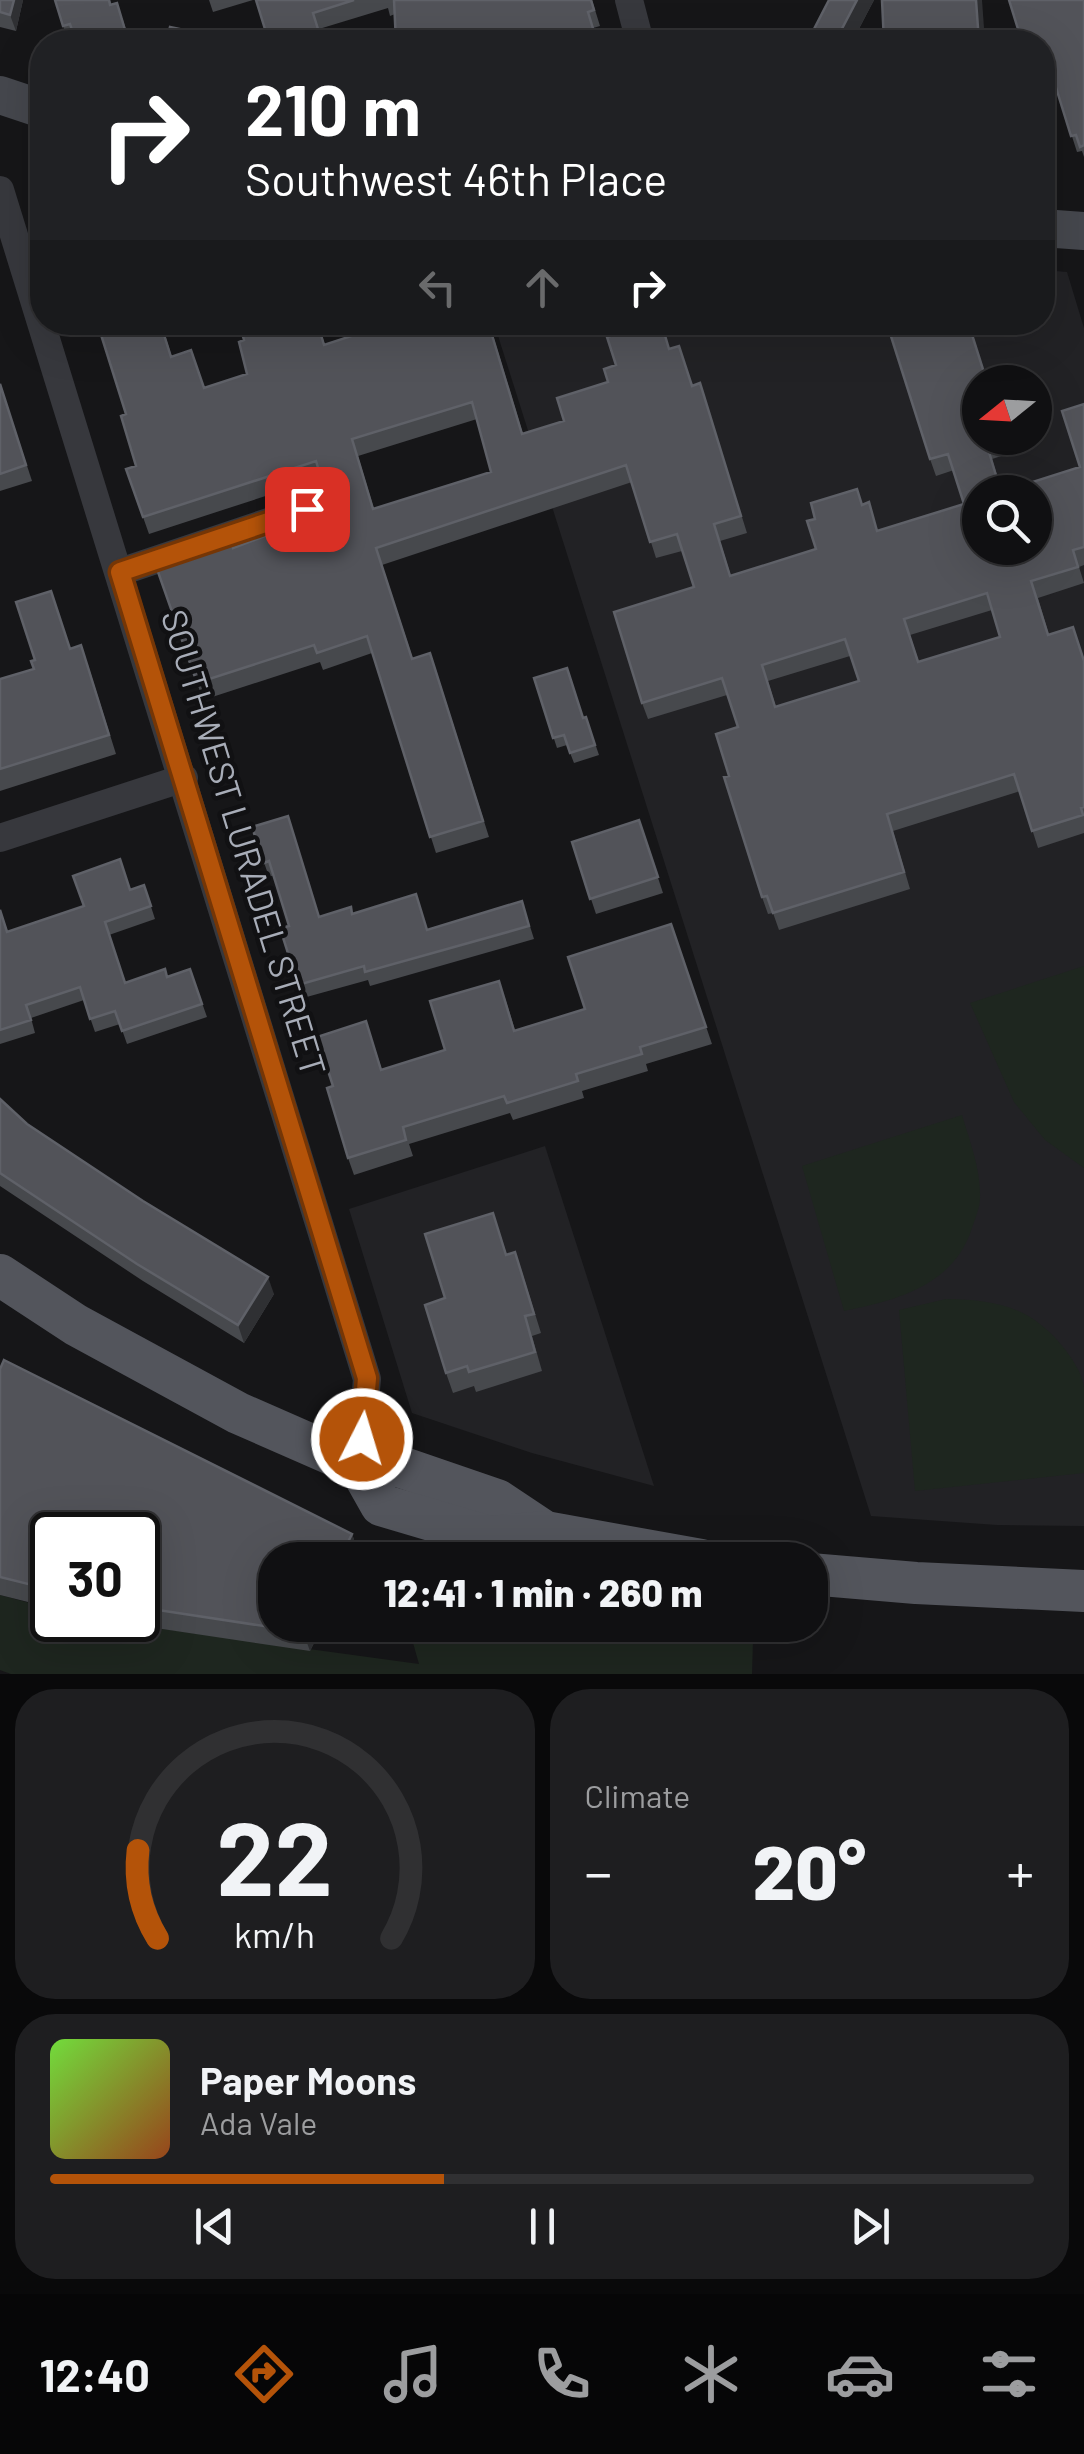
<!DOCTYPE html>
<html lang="en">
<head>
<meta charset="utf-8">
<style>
  body { margin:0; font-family:Barlow,sans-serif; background:#1e1e20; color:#f1f3f6; height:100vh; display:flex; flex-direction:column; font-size:38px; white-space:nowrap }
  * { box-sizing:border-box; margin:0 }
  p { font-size:32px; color:#9c9d9f }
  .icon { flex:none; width:55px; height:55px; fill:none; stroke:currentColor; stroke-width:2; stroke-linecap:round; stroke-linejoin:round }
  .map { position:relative; height:1674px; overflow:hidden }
  .drawer { display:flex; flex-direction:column; gap:15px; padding:15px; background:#09090a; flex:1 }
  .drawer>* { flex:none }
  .top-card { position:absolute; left:30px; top:30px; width:1025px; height:305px; border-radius:40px; box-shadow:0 10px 40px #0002,0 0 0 2px #303032; background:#202124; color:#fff; overflow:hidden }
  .needle { width:65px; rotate:252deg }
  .tools { position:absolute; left:962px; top:365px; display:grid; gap:20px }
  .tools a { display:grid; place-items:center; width:90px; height:90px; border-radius:50%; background:#101012; box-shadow:0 10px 40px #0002,0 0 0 2px #303032; font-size:50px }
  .speed { position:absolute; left:30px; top:1512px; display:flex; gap:20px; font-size:50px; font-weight:700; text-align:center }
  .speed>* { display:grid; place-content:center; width:130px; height:130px; border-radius:50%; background:#101012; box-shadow:0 10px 40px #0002,0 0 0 2px #303032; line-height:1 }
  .speed .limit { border:5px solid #111; border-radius:15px; background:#fff; color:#111 }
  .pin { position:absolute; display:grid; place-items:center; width:85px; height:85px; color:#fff; margin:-42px; border-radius:20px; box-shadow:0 5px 15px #0006 }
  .me { position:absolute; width:110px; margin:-55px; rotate:5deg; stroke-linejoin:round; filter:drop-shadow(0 0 8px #0008) }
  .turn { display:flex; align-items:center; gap:35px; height:210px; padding:0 50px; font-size:45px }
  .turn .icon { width:130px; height:130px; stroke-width:2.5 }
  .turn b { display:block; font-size:70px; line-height:85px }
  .lanes { display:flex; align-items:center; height:95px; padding:0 50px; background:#0003; justify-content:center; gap:50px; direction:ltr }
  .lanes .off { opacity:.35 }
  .big { font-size:75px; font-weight:800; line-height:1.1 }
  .drawer .card { flex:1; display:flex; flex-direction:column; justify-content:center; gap:15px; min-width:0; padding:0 35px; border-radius:40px; background:#1e1e20 }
  .drawer .dial { align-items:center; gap:0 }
  .dial svg { height:260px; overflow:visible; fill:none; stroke:#303032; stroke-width:7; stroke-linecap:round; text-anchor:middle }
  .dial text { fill:#f1f3f6; stroke:none }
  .song { display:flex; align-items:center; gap:30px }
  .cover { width:120px; height:120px; border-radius:15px; background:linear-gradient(135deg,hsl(100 70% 55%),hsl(20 70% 35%)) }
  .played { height:10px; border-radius:5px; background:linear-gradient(90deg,#b45309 40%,#303032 40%) }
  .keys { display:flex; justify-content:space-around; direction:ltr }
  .heat { display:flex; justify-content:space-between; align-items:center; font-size:55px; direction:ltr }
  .drawer .tiles { flex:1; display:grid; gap:15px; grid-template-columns:1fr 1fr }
  .card:last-child { grid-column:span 2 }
  .trip { position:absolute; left:258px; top:1542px; width:570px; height:100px; border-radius:40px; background:#101012; box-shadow:0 10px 40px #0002,0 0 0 2px #303032; font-weight:800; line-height:100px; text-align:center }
  .tabs { display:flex; height:160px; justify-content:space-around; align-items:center; background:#060607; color:#9c9d9f }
  .tabs .icon { width:70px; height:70px }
  .tabs .current { color:#b45309 }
  .tabs b { font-size:45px; color:#f1f3f6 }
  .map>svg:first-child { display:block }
  .built { fill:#222225; fill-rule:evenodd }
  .green { fill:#1e261f }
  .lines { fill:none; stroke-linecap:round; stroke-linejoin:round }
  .street { stroke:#37383d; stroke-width:28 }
  .secondary { stroke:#45474d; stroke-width:38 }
  .primary { stroke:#53555c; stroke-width:42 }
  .wall { fill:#47494d; fill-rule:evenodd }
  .shaded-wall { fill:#2f3033 }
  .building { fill:#525359; stroke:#5f6168; stroke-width:2.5; fill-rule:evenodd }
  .route-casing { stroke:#753606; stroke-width:25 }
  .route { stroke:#b45309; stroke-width:18 }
  .labels { text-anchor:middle; stroke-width:9; stroke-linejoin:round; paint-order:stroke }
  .street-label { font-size:35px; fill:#a8adb8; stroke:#111113 }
</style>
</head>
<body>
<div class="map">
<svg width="1084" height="1674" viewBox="0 0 1084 1674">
  <rect width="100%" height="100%" fill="#161618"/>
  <!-- built -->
  <g class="built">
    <path d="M1043 270 1067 272 1084 328V1526L997 1525 871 1516 494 323 1042 322ZM980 382H1035V438H980ZM980 492H1035V548H980Z"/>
    <path d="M545 1146 654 1486 532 1453 412 1413 349 1209Z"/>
  </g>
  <!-- green -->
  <g class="green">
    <path d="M1084 966V1168L1045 1140 1014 1102 970 1003Z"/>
    <path d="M962 1115C970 1142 981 1170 980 1198 980 1207 975 1219 972 1228 954 1285 898 1300 844 1311L802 1166Z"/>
    <path d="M946 1299C995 1300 1030 1306 1063 1347 1072 1358 1082 1373 1084 1387 1084 1415 1084 1445 1084 1473L915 1491 899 1310Z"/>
    <path d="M0 1595 52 1609V1620H98L419 1664 408 1625H670L753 1640 752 1674H11L0 1670Z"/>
  </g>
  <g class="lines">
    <!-- street -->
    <g class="street">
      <path d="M629 0 640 42"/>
      <path d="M0 190 367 1379 359 1466"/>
      <path d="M120 572 307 509"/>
      <path d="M0 838 184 778"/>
    </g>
    <!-- secondary -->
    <g class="secondary">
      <path d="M0 95 42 109"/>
      <path d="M1042 228 1084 231"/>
    </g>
    <!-- primary -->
    <g class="primary">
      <path d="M0 1275 76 1325 238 1413 359 1466H398L497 1500 545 1532"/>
      <path d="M359 1466 381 1505 489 1537 545 1532 701 1560"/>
      <path d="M810 1574 916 1583 1084 1591"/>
    </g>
  </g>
  <!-- wall -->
  <g class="wall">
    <path d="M0 0H23L16 31 0 27Z"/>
    <path d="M55 0H110L112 5 123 20 130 42H76L75 40 68 42Z"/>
    <path d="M209 0H253L213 12Z"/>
    <path d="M256 0H592L600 26 593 28 395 14 390 16 388 8 319 29 323 42H269Z"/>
    <path d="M829 0H874L852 42H815L812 33Z"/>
    <path d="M1084 0V157L1082 151 1077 152 1050 68 1042 70V42Z"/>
    <path d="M97 322H161L172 357 204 388 247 374 244 340 266 322H318L325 345 394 322H489L523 434 564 421 608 382 670 349 693 385 700 383 747 533 720 541 731 576 816 549 863 504 878 530 964 504 954 470 936 476 930 459 969 322 987 382 980 438H1009L1014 452 992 459 1002 491 1080 467 1084 404V565L1079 567 1084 583 1038 598 1049 635 1073 627 1084 659V833L1038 848 1020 791 893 831 910 889 779 930 773 913 768 914 762 897 729 776 738 727 727 695 648 719 642 703 694 587 682 551 656 558 632 482 382 565 413 659 436 670 489 837 436 853 372 653 323 670 320 662 203 700 157 569 233 548 331 511 321 478 149 534 126 469 136 466 126 414ZM477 419 491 472 374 509 358 456ZM992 610 1000 637 919 662 910 635ZM850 656 859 681 776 707 768 681Z"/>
    <path d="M0 383 32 481 0 491Z"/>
    <path d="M70 649 88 665 116 754 0 791V679L34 669Z"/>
    <path d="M534 678 583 718 586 717 599 755 574 763 567 745 557 748Z"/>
    <path d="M639 820 663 893 596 914 572 842Z"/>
    <path d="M252 827 320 917 352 914 428 930 522 901 534 939 370 986 368 980 303 998 298 985 289 926 274 875 269 877Z"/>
    <path d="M144 885 155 919 109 935 126 983 167 977 190 969 207 1017 127 1044 120 1024 95 1032 84 1000 31 1018 35 1033 0 1044V909L8 932Z"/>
    <path d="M671 924 712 1044 646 1064 648 1071 582 1091 584 1098 513 1120 510 1113 409 1144 413 1156 354 1175 348 1158 333 1086 366 1021 382 1070 445 1050 505 998 515 1030 585 1009Z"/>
    <path d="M0 1099 27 1124 274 1294 244 1343 143 1281 0 1186Z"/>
    <path d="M493 1213 507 1255 515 1252 522 1272 541 1333 532 1336 542 1371 476 1392 474 1386 453 1393 446 1373 445 1298Z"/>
    <path d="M0 1369 352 1534 359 1554 356 1560H275V1625H323L310 1651 102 1620H138V1535H52V1608L0 1595Z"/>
  </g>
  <!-- shaded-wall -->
  <g class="shaded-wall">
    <path d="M14 0H23L16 31 10 15Z"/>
    <path d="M857 0H874L852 42H835Z"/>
    <path d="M976 0H982L985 42H979Z"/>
    <path d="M268 1277 274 1294 244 1343 238 1325Z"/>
    <path d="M352 1534 359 1554 356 1560H339Z"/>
    <path d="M307 1625H323L310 1651 303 1632Z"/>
  </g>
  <!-- building -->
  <g class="building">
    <path d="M0 0H14L10 15 0 12Z"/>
    <path d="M55 0H109L110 5 117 3 125 30 81 42H76L70 24 63 26Z"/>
    <path d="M256 0H354L313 13 322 42H269Z"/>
    <path d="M394 0H591L594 10 588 12 597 42H396Z"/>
    <path d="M829 0H857L835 42H830L812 33Z"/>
    <path d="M882 0H976L979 42H884Z"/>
    <path d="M1009 0H1084V145L1080 147 1076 135 1071 136 1045 52 1042 53V42H1022Z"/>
    <path d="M170 27 203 34 201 42H166Z"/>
    <path d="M97 322H160L171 357 191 350 204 388 247 374 239 342 244 340 241 330 266 322H317L324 345 394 322H488L522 434 564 421 557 398 608 382 604 369 616 365 607 337 653 322H661L669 349 679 346 692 386 700 383 741 516 714 524 730 576 816 549 807 521 815 519 811 503 857 489 862 505 869 502 877 531 964 504 948 454 930 459 889 330 896 328 894 322H968L987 382 991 381V382H980V438H1000L986 442 1001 492 1080 467 1062 411 1084 404V547L1073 550 1078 567 1031 581 1048 635 1073 627 1084 661V807L1081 808 1083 815 1032 831 1014 774 887 814 904 872 773 913 767 896 762 897 724 777 729 776 716 734 738 727 722 678 642 703 614 612 694 587 677 534 650 542 626 465 376 548 412 659 430 653 483 821 430 837 367 636 317 653 314 645 197 683 157 569 232 544 233 548 331 511 316 461 143 517 126 469 136 466 121 416 126 414ZM472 402 491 472 373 509 352 439ZM980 492H1035V548H980ZM987 593 1000 637 918 662 904 619ZM845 639 859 681 775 707 762 665Z"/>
    <path d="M0 384 26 465 0 474Z"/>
    <path d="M51 591 70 649 81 645 109 735 0 769V679L34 669 31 661 35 660 16 602Z"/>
    <path d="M567 668 583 718 586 717 595 745 570 753 564 735 553 738 534 678Z"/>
    <path d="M288 816 319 917 351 907 352 914 416 894 427 930 522 901 529 926 365 972 364 966 298 985 280 928 289 926 269 861 264 863 252 827Z"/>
    <path d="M639 820 658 877 590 899 572 842Z"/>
    <path d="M120 859 130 890 144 885 151 906 105 922 125 983 165 969 167 977 190 969 202 1004 122 1031 115 1011 90 1019 80 987 26 1005 31 1020 0 1030V910L7 932 84 906 73 876Z"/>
    <path d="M671 924 706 1027 640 1047 642 1054 576 1074 578 1081 507 1103 504 1096 403 1127 406 1140 348 1158 327 1088 333 1086 317 1037 366 1021 381 1070 445 1050 430 1001 499 981 514 1031 585 1009 568 957Z"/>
    <path d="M0 1099 27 1124 143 1201 268 1277 238 1325 137 1264 0 1173Z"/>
    <path d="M493 1213 506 1255 515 1252 534 1314 525 1316 535 1352 469 1372 467 1366 446 1373 425 1305 445 1298 425 1234Z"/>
    <path d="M4 1360 352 1534 339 1560H275V1625H307L303 1632 138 1607V1535H52V1590L0 1577V1369Z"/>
  </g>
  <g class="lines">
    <defs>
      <path id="route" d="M307 509 120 572 367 1378 362 1439"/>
    </defs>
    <!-- route casing -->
    <use href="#route" class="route-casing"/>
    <!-- route -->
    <use href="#route" class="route"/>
  </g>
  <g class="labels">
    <!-- street labels -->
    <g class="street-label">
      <text transform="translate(243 843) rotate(73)" y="12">SOUTHWEST LURADEL STREET</text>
    </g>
  </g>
</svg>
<div class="tools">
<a><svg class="needle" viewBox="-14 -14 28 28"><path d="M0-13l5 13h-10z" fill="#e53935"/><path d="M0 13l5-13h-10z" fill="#9c9d9f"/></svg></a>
<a><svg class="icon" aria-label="search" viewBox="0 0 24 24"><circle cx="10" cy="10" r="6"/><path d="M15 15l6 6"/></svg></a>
</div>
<div class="speed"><div class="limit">30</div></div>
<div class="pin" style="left:307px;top:509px;background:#d93025"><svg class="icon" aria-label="arrive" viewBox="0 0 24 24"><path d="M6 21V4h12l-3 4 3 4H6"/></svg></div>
<svg class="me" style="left:362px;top:1439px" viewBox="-20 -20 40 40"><circle r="17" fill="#b45309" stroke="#fff" stroke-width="3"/><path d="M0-11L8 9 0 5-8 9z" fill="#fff"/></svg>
<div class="trip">12:41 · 1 min · 260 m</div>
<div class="top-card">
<div class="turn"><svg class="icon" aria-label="right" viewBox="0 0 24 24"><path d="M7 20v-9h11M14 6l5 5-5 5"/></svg><div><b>210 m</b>Southwest 46th Place</div></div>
<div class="lanes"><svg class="icon off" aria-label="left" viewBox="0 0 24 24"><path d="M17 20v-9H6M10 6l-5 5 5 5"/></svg><svg class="icon off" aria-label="ahead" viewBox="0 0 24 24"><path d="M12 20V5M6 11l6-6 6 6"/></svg><svg class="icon" aria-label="right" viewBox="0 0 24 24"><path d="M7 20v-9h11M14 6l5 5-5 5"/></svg></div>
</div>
</div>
<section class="drawer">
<div class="tiles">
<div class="card dial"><svg viewBox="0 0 100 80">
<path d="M14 69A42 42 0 1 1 86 69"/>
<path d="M14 69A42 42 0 0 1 8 42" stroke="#b45309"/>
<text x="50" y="56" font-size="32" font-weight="700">22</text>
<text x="50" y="72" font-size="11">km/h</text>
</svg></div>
<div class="card"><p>Climate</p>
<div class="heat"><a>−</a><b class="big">20°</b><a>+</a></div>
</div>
<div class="card">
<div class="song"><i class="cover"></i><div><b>Paper Moons</b><p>Ada Vale</p></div></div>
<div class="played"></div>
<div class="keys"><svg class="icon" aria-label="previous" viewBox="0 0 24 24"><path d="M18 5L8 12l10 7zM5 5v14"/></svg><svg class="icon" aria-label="pause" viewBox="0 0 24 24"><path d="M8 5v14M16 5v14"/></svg><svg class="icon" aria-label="next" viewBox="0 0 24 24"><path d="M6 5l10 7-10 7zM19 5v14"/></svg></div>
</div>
</div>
</section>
<nav class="tabs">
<b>12:40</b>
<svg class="icon current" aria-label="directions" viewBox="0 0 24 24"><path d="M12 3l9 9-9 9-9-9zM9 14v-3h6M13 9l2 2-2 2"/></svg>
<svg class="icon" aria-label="music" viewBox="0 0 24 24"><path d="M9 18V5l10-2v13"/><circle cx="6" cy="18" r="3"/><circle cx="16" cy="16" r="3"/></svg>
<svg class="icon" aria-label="phone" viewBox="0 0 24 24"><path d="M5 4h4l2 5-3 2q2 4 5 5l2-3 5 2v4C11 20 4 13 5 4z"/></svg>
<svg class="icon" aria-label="climate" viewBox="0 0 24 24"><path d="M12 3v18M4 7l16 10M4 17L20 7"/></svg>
<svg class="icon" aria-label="car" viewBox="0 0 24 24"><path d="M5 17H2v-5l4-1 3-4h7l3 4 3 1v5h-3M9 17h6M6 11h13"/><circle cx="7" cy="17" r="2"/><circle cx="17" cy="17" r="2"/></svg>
<svg class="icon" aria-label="filters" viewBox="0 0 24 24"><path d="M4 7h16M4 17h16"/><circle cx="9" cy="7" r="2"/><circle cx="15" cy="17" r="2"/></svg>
</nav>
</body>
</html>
